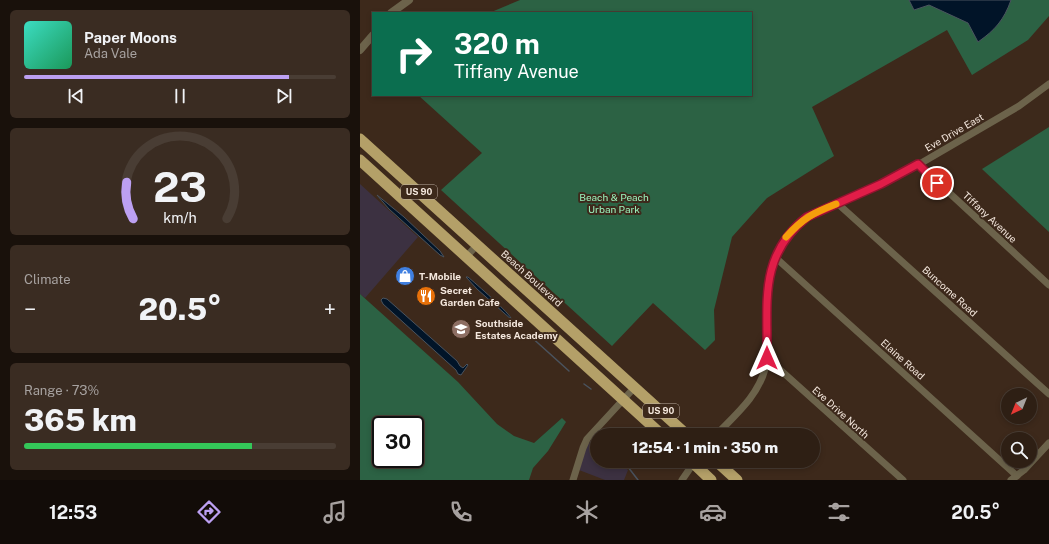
<!DOCTYPE html>
<html lang="en">
<head>
<meta charset="utf-8">
<style>
  body { margin:0; font-family:"Public Sans",sans-serif; background:#3a2c22; color:#f1f3f6; height:100vh; display:flex; flex-direction:column; font-size:15px; white-space:nowrap }
  * { box-sizing:border-box; margin:0 }
  p { font-size:13px; color:#a7a2a0 }
  .icon { flex:none; width:22px; height:22px; fill:none; stroke:currentColor; stroke-width:2; stroke-linecap:round; stroke-linejoin:round }
  .map { position:relative; flex:1; overflow:hidden }
  .details { display:flex; flex-direction:column; gap:10px; padding:10px; background:#19110b; width:360px }
  .details>* { flex:none }
  .guide { position:absolute; left:12px; top:12px; width:380px; height:84px; border-radius:0px; box-shadow:0 2px 6px #0003,0 0 0 1px #493d34; background:#0b6e4f; color:#fff; overflow:hidden }
  .needle { width:26px; rotate:223deg }
  .buttons { position:absolute; left:641px; top:388px; display:grid; gap:8px }
  .buttons a { display:grid; place-items:center; width:36px; height:36px; border-radius:50%; background:#2e1f14; box-shadow:0 2px 6px #0003,0 0 0 1px #493d34; font-size:20px }
  .speed { position:absolute; left:12px; top:416px; display:flex; gap:8px; font-size:20px; font-weight:700; text-align:center }
  .speed>* { display:grid; place-content:center; width:52px; height:52px; border-radius:50%; background:#2e1f14; box-shadow:0 2px 6px #0003,0 0 0 1px #493d34; line-height:1 }
  .speed .limit { border:2px solid #111; border-radius:6px; background:#fff; color:#111 }
  .pin { position:absolute; display:grid; place-items:center; width:34px; height:34px; color:#fff; margin:-17px; border:2px solid #fff; border-radius:50%; box-shadow:0 1px 4px #0007 }
  .me { position:absolute; width:44px; margin:-22px; rotate:0deg; stroke-linejoin:round; filter:drop-shadow(0 0 3px #0008) }
  .turn { display:flex; align-items:center; gap:14px; height:84px; padding:0 16px; font-size:18px }
  .turn .icon { width:52px; height:52px; stroke-width:2.5 }
  .turn b { display:block; font-size:28px; line-height:34px }
  .big { font-size:30px; font-weight:800; line-height:1.1 }
  .details .tile { flex:1; display:flex; flex-direction:column; justify-content:center; gap:6px; min-width:0; padding:0 14px; border-radius:6px; background:#3a2c22 }
  .details .dial { align-items:center; gap:0 }
  .dial svg { height:104px; overflow:visible; fill:none; stroke:#493d34; stroke-width:7; stroke-linecap:round; text-anchor:middle }
  .dial text { fill:#f1f3f6; stroke:none }
  .song { display:flex; align-items:center; gap:12px }
  .cover { width:48px; height:48px; border-radius:6px; background:linear-gradient(135deg,hsl(170 70% 55%),hsl(150 70% 35%)) }
  .played { height:4px; border-radius:2px; background:linear-gradient(90deg,#bca0f2 85%,#493d34 85%) }
  .keys { display:flex; justify-content:space-around; direction:ltr }
  .heat { display:flex; justify-content:space-between; align-items:center; font-size:22px; direction:ltr }
  .charge { height:6px; border-radius:3px; background:linear-gradient(90deg,#34c759 73%,#493d34 0) }
  .trip { position:absolute; left:230px; top:428px; width:230px; height:40px; border-radius:20px; background:#2e1f14; box-shadow:0 2px 6px #0003,0 0 0 1px #493d34; font-weight:800; line-height:40px; text-align:center }
  .tab-bar { display:flex; height:64px; justify-content:space-around; align-items:center; background:#120c08; color:#a7a2a0 }
  .tab-bar .icon { width:28px; height:28px }
  .tab-bar .on { color:#bca0f2 }
  .tab-bar b { font-size:18px; color:#f1f3f6 }
  main { display:flex; flex:1; min-height:0 }
  .map>svg:first-child { display:block }
  .industrial { fill:#3c3141 }
  .green { fill:#2c6244; fill-rule:evenodd }
  .water { fill:#011428; stroke:#4a535e }
  .lines { fill:none; stroke-linecap:round; stroke-linejoin:round }
  .stream { stroke:#4a535e; stroke-width:1.5 }
  .minor { stroke:#6c634b; stroke-width:7 }
  .tertiary { stroke:#6c634b; stroke-width:8 }
  .trunk { stroke:#b4a068; stroke-width:11 }
  .route-casing { stroke:#92132f; stroke-width:10 }
  .route { stroke:#e11d48; stroke-width:7 }
  .slow { stroke:#f59e0b; stroke-width:7 }
  .labels { text-anchor:middle; stroke-width:4; stroke-linejoin:round; paint-order:stroke }
  .shield { fill:#3d291b; stroke:#bdaea3; stroke-width:1 }
  .shield-label { font-size:9px; font-weight:bold; fill:#f4e7dd }
  .street-label { font-size:10px; fill:#f4e7dd; stroke:#3d291b }
  .park-label { font-size:10px; fill:#9bf4be; stroke:#3d291b }
  .poi-label { font-size:10px; font-weight:bold; fill:#f4e7dd; stroke:#3d291b; text-anchor:start }
</style>
</head>
<body>
<main>
<section class="details">
<div class="tile">
<div class="song"><i class="cover"></i><div><b>Paper Moons</b><p>Ada Vale</p></div></div>
<div class="played"></div>
<div class="keys"><svg class="icon" aria-label="previous" viewBox="0 0 24 24"><path d="M18 5L8 12l10 7zM5 5v14"/></svg><svg class="icon" aria-label="pause" viewBox="0 0 24 24"><path d="M8 5v14M16 5v14"/></svg><svg class="icon" aria-label="next" viewBox="0 0 24 24"><path d="M6 5l10 7-10 7zM19 5v14"/></svg></div>
</div>
<div class="tile dial"><svg viewBox="0 0 100 80">
<path d="M14 69A42 42 0 1 1 86 69"/>
<path d="M14 69A42 42 0 0 1 9 41" stroke="#bca0f2"/>
<text x="50" y="56" font-size="32" font-weight="700">23</text>
<text x="50" y="72" font-size="11">km/h</text>
</svg></div>
<div class="tile"><p>Climate</p>
<div class="heat"><a>−</a><b class="big">20.5°</b><a>+</a></div>
</div>
<div class="tile"><p>Range · 73%</p><b class="big">365 km</b><div class="charge"></div></div>
</section>
<div class="map">
<svg width="689" height="480" viewBox="0 0 689 480">
  <rect width="100%" height="100%" fill="#3d291b"/>
  <!-- industrial -->
  <g class="industrial">
    <path d="M0 184 58 237 5 298 0 294Z"/>
    <path d="M236 434 237 435V461H258V462L268 470 264 480H245L219 470 227 446Z"/>
  </g>
  <!-- green -->
  <g class="green">
    <path d="M160 0H689V16L668 40 612 75 587 30 452 107 474 156 407 198 372 237 354 310 355 340 345 350 293 303 252 346 81 190 122 153 58 95H391V13H129Z"/>
    <path d="M689 127V232L622 169Z"/>
    <path d="M0 294 98 382 137 424 154 436 174 443 202 418 206 422 188 451 173 468 169 480H0ZM21 425H55V459H21Z"/>
  </g>
  <!-- water -->
  <g class="water">
    <path d="M549 0H651C644 20 635 30 618 42L608 23 569 5 554 10Z"/>
    <path d="M17 195 44 217 80 251 84 257 80 255 29 209Z"/>
    <path d="M106 277H108C116 284 150 313 152 320L117 289Z"/>
    <path d="M23 298 27 299 97 361 100 366 103 368 107 364 108 365 101 375 98 374 96 370 23 304 21 300Z"/>
  </g>
  <g class="lines">
    <!-- stream -->
    <g class="stream">
      <path d="M169 335 209 371"/>
      <path d="M224 384 231 389"/>
      <path d="M270 461 268 467 278 480"/>
    </g>
    <!-- minor -->
    <g class="minor">
      <path d="M558 164 689 285"/>
      <path d="M477 203 689 394"/>
      <path d="M106 257 117 245"/>
      <path d="M416 258 657 476"/>
      <path d="M407 358 543 480"/>
      <path d="M356 435C375 415 398 396 405 369 408 357 406 345 406 333 406 286 408 247 447 217L521 184 563 162 659 106 689 84"/>
      <path d="M213 480 223 448 227 439 274 388"/>
      <path d="M322 480 335 461"/>
      <path d="M651 480 664 470 689 443"/>
    </g>
    <!-- tertiary -->
    <g class="tertiary">
      <path d="M31 13 49 0"/>
      <path d="M0 50 13 35"/>
    </g>
    <!-- trunk -->
    <g class="trunk">
      <path d="M0 139 327 435"/>
      <path d="M0 160 302 435"/>
      <path d="M331 461 351 480"/>
      <path d="M356 461 377 480"/>
    </g>
  </g>
  <g class="lines">
    <defs>
      <path id="route" d="M407 358C408 303 398 256 447 217L521 184 558 164 577 183"/>
    </defs>
    <!-- route casing -->
    <use href="#route" class="route-casing"/>
    <!-- route -->
    <use href="#route" class="route"/>
    <!-- slow -->
    <path class="slow" d="M426 237C443 218 453 213 476 204"/>
  </g>
  <!-- icons -->
  <defs>
    <symbol id="shop-disc" viewBox="-11 -11 22 22"><circle r="9.5" fill="#3f7fe0" stroke="#3d291b"/><path d="M-5-2.5h2.3a2.7 3.5 0 0 1 5.4 0H5L5.5 6h-11ZM-1.5-2.5h3a1.5 2.3 0 0 0-3 0Z" fill="#fff"/></symbol>
    <symbol id="restaurant-disc" viewBox="-11 -11 22 22"><circle r="9.5" fill="#e8710a" stroke="#3d291b"/><path d="M-5-6h1v4h1v-4h1v4h1v-4h1v5L-1.5 .5V6h-2V.5L-5-1ZM5-6V6H3V1.5H1.5Q1.5-4 5-6Z" fill="#fff"/></symbol>
    <symbol id="school-disc" viewBox="-11 -11 22 22"><circle r="9.5" fill="#8d6e63" stroke="#3d291b"/><path d="M0-5L7-2L0 1L-7-2ZM-4 1L0 2.5L4 1V4Q0 6-4 4Z" fill="#fff"/></symbol>
  </defs>
  <g fill-rule="evenodd">
    <use href="#shop-disc" x="34" y="265" width="22" height="22"/>
    <use href="#restaurant-disc" x="55" y="285" width="22" height="22"/>
    <use href="#school-disc" x="90" y="318" width="22" height="22"/>
  </g>
  <g class="labels">
    <!-- shield labels -->
    <g class="shield">
      <rect x="41" y="185" width="36" height="14" rx="3"/>
      <rect x="283" y="404" width="36" height="14" rx="3"/>
    </g>
    <g class="shield-label">
      <text x="59" y="195">US 90</text>
      <text x="301" y="414">US 90</text>
    </g>
    <!-- street labels -->
    <g class="street-label">
      <text transform="translate(594 132) rotate(-30)" y="4">Eve Drive East</text>
      <text transform="translate(630 217) rotate(43)" y="4">Tiffany Avenue</text>
      <text transform="translate(172 278) rotate(42)" y="4">Beach Boulevard</text>
      <text transform="translate(590 291) rotate(42)" y="4">Buncome Road</text>
      <text transform="translate(543 359) rotate(42)" y="4">Elaine Road</text>
      <text transform="translate(481 412) rotate(42)" y="4">Eve Drive North</text>
    </g>
    <!-- park labels -->
    <g class="park-label">
      <text x="254" y="201">Beach &amp; Peach<tspan x="254" dy="12">Urban Park</tspan></text>
    </g>
    <!-- poi labels -->
    <g class="poi-label">
      <text x="59" y="280">T-Mobile</text>
      <text x="80" y="294">Secret<tspan x="80" dy="12">Garden Cafe</tspan></text>
      <text x="115" y="327">Southside<tspan x="115" dy="12">Estates Academy</tspan></text>
    </g>
  </g>
</svg>
<div class="buttons">
<a><svg class="needle" viewBox="-14 -14 28 28"><path d="M0-13l5 13h-10z" fill="#e53935"/><path d="M0 13l5-13h-10z" fill="#a7a2a0"/></svg></a>
<a><svg class="icon" aria-label="search" viewBox="0 0 24 24"><circle cx="10" cy="10" r="6"/><path d="M15 15l6 6"/></svg></a>
</div>
<div class="speed"><div class="limit">30</div></div>
<div class="pin" style="left:577px;top:183px;background:#d93025"><svg class="icon" aria-label="arrive" viewBox="0 0 24 24"><path d="M6 21V4h12l-3 4 3 4H6"/></svg></div>
<svg class="me" style="left:407px;top:358px" viewBox="-20 -20 40 40"><path d="M0-17L14 15 0 8-14 15z" fill="#e11d48" stroke="#fff" stroke-width="4"/></svg>
<div class="trip">12:54 · 1 min · 350 m</div>
<div class="guide">
<div class="turn"><svg class="icon" aria-label="right" viewBox="0 0 24 24"><path d="M7 20v-9h11M14 6l5 5-5 5"/></svg><div><b>320 m</b>Tiffany Avenue</div></div>
</div>
</div>
</main>
<nav class="tab-bar">
<b>12:53</b>
<svg class="icon on" aria-label="directions" viewBox="0 0 24 24"><path d="M12 3l9 9-9 9-9-9zM9 14v-3h6M13 9l2 2-2 2"/></svg>
<svg class="icon" aria-label="music" viewBox="0 0 24 24"><path d="M9 18V5l10-2v13"/><circle cx="6" cy="18" r="3"/><circle cx="16" cy="16" r="3"/></svg>
<svg class="icon" aria-label="phone" viewBox="0 0 24 24"><path d="M5 4h4l2 5-3 2q2 4 5 5l2-3 5 2v4C11 20 4 13 5 4z"/></svg>
<svg class="icon" aria-label="climate" viewBox="0 0 24 24"><path d="M12 3v18M4 7l16 10M4 17L20 7"/></svg>
<svg class="icon" aria-label="car" viewBox="0 0 24 24"><path d="M5 17H2v-5l4-1 3-4h7l3 4 3 1v5h-3M9 17h6M6 11h13"/><circle cx="7" cy="17" r="2"/><circle cx="17" cy="17" r="2"/></svg>
<svg class="icon" aria-label="filters" viewBox="0 0 24 24"><path d="M4 7h16M4 17h16"/><circle cx="9" cy="7" r="2"/><circle cx="15" cy="17" r="2"/></svg>
<b>20.5°</b>
</nav>
</body>
</html>
